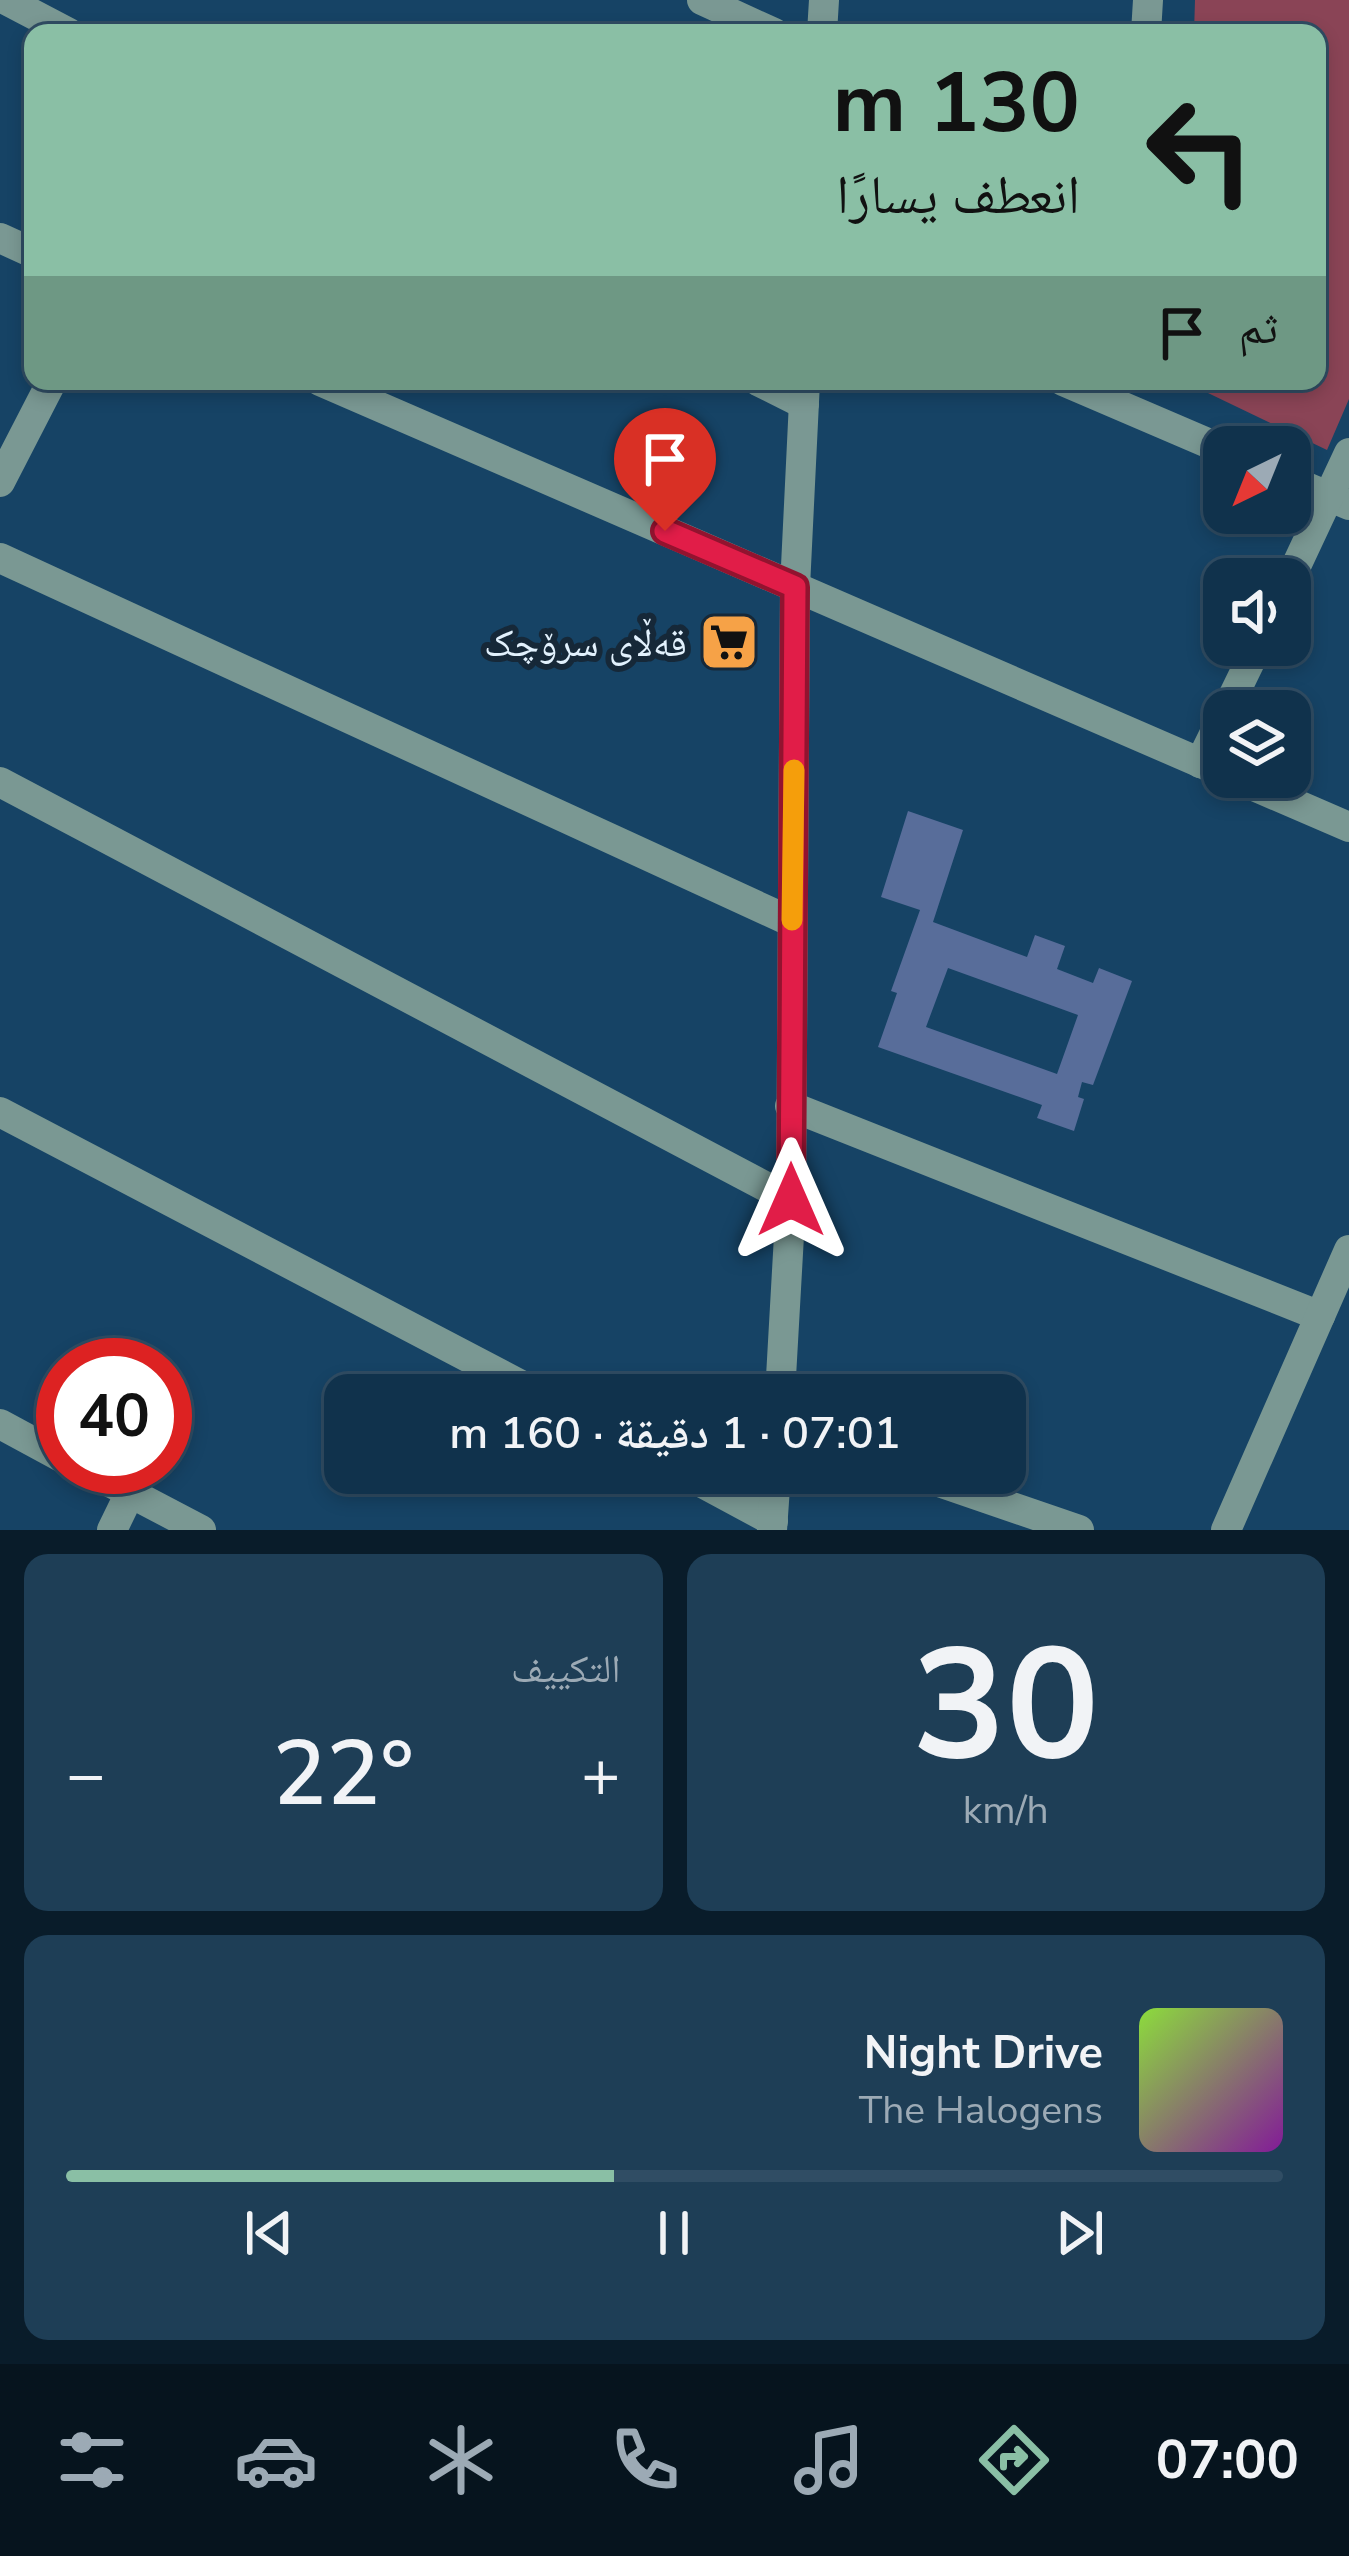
<!DOCTYPE html>
<html lang="ar">
<head>
<meta charset="utf-8">
<style>
  body { margin:0; font-family:"Nunito Sans","Noto Naskh Arabic",sans-serif; background:#1e3e56; color:#f1f3f6; direction:rtl; height:100vh; display:flex; flex-direction:column; font-size:45px; white-space:nowrap }
  * { box-sizing:border-box; margin:0 }
  p { font-size:39px; color:#9caab5 }
  .icon { flex:none; width:66px; height:66px; fill:none; stroke:currentColor; stroke-width:2; stroke-linecap:round; stroke-linejoin:round }
  .map { position:relative; height:1530px; overflow:hidden; direction:ltr }
  .sheet { display:flex; flex-direction:column; gap:24px; padding:24px; background:#091c2a; flex:1 }
  .sheet>* { flex:none }
  .banner { position:absolute; left:24px; top:24px; width:1302px; height:366px; border-radius:24px; box-shadow:0 6px 18px #0003,0 0 0 3px #304d64; direction:rtl; background:#8abfa5; color:#111; overflow:hidden }
  .needle { width:78px; rotate:223deg }
  .buttons { position:absolute; left:1203px; top:426px; display:grid; gap:24px }
  .buttons a { display:grid; place-items:center; width:108px; height:108px; border-radius:24px; background:#10324c; box-shadow:0 6px 18px #0003,0 0 0 3px #304d64; font-size:60px }
  .speed { position:absolute; left:36px; top:1338px; display:flex; gap:24px; font-size:60px; font-weight:700; text-align:center }
  .speed>* { display:grid; place-content:center; width:156px; height:156px; border-radius:50%; background:#10324c; box-shadow:0 6px 18px #0003,0 0 0 3px #304d64; line-height:1 }
  .speed .limit { border:18px solid #d22; background:#fff; color:#111 }
  .pin { position:absolute; display:grid; place-items:center; width:102px; height:102px; color:#fff; margin:-123px -51px; border-radius:50% 50% 50% 0; rotate:-45deg; box-shadow:0 0 12px #0007 }
  .pin .icon { rotate:45deg }
  .me { position:absolute; width:132px; margin:-66px; rotate:0deg; stroke-linejoin:round; filter:drop-shadow(0 0 9px #0008) }
  .turn { display:flex; align-items:center; gap:42px; height:252px; padding:0 48px; font-size:54px }
  .turn .icon { width:156px; height:156px; stroke-width:2.5 }
  .turn b { display:block; font-size:84px; line-height:102px }
  .then { display:flex; align-items:center; height:114px; padding:0 48px; background:#0003; gap:24px; font-size:45px }
  .big { font-size:90px; font-weight:600; line-height:1.1 }
  .sheet .card { flex:1; display:flex; flex-direction:column; justify-content:center; gap:18px; min-width:0; padding:0 42px; border-radius:24px; background:#1e3e56 }
  .sheet .dial { align-items:center; gap:0 }
  .dial b { font-size:156px; line-height:1 }
  .song { display:flex; align-items:center; gap:36px }
  .cover { width:144px; height:144px; border-radius:18px; background:linear-gradient(135deg,hsl(90 70% 55%),hsl(290 70% 35%)) }
  .played { height:12px; border-radius:6px; background:linear-gradient(90deg,#8abfa5 45%,#304d64 45%) }
  .keys { display:flex; justify-content:space-around; direction:ltr }
  .heat { display:flex; justify-content:space-between; align-items:center; font-size:66px; direction:ltr }
  .sheet .tiles { flex:1; display:grid; gap:24px; grid-template-columns:1fr 1fr }
  .card:last-child { grid-column:span 2 }
  .trip { position:absolute; left:324px; top:1374px; width:702px; height:120px; border-radius:24px; background:#10324c; box-shadow:0 6px 18px #0003,0 0 0 3px #304d64; font-weight:600; line-height:120px; text-align:center; direction:rtl }
  .dock { display:flex; height:192px; justify-content:space-around; align-items:center; background:#06141e; color:#9caab5 }
  .dock .icon { width:84px; height:84px }
  .dock .active { color:#8abfa5 }
  .dock b { font-size:54px; color:#f1f3f6 }
  .map>svg:first-child { display:block }
  .green { fill:#8a4456 }
  .building { fill:#586d9a; fill-rule:evenodd }
  .lines { fill:none; stroke-linecap:round; stroke-linejoin:round }
  .minor { stroke:#7a9893; stroke-width:30 }
  .route-casing { stroke:#92132f; stroke-width:30 }
  .route { stroke:#e11d48; stroke-width:21 }
  .slow { stroke:#f59e0b; stroke-width:21 }
  .labels { text-anchor:middle; stroke-width:12; stroke-linejoin:round; paint-order:stroke }
  .poi-label { font-size:39px; fill:#e2f1fd; stroke:#162838; text-anchor:end }
</style>
</head>
<body>
<div class="map">
<svg width="1349" height="1530" viewBox="0 0 1349 1530">
  <rect width="100%" height="100%" fill="#164365"/>
  <!-- green -->
  <path class="green" d="M1195 0H1349V399L1327 450 1183 381H1317V33H1194Z"/>
  <!-- building -->
  <path class="building" d="M908 811 963 830 933 922 1027 957 1035 935 1065 946 1057 969 1093 983 1099 968 1132 981 1093 1085 1082 1082 1078 1097 1084 1099 1074 1131 1037 1118 1042 1105 878 1047 897 993 891 991 920 910 881 897ZM948 968 1078 1015 1057 1074 926 1027Z"/>
  <g class="lines">
    <!-- minor -->
    <g class="minor">
      <path d="M6 0 69 33"/>
      <path d="M702 0 774 33"/>
      <path d="M822 33 824 0"/>
      <path d="M1146 33 1148 0"/>
      <path d="M0 238 33 253"/>
      <path d="M320 381 1224 773"/>
      <path d="M758 381 804 404"/>
      <path d="M1063 381 1224 450"/>
      <path d="M1290 480 1349 505"/>
      <path d="M0 482 52 381"/>
      <path d="M0 558 792 922"/>
      <path d="M1290 579 1349 453"/>
      <path d="M1226 711 1258 645"/>
      <path d="M1200 763 1224 714"/>
      <path d="M1233 777 1349 827"/>
      <path d="M0 782 791 1200"/>
      <path d="M790 1106 1320 1316"/>
      <path d="M0 1112 540 1395"/>
      <path d="M780 1395 791 1200 795 587 805 381"/>
      <path d="M0 1424 63 1458"/>
      <path d="M81 1467 201 1530"/>
      <path d="M684 1473 773 1521"/>
      <path d="M913 1473 1079 1530"/>
      <path d="M112 1530 130 1493"/>
      <path d="M772 1530 776 1473"/>
      <path d="M1226 1530 1349 1250"/>
    </g>
  </g>
  <g class="lines">
    <defs>
      <path id="route" d="M665 531 795 587 791 1200"/>
    </defs>
    <!-- route casing -->
    <use href="#route" class="route-casing"/>
    <!-- route -->
    <use href="#route" class="route"/>
    <!-- slow -->
    <path class="slow" d="M792 920 794 770"/>
  </g>
  <!-- icons -->
  <defs>
    <symbol id="supermarket-square" viewBox="-11 -11 22 22"><rect x="-9" y="-9" width="18" height="18" rx="4" fill="#f6a247" stroke="#162838"/><path d="M-6-5.5h2.5l.6 2H6L4.5 2H-2.5L-4.4-4H-6ZM-1.5 3.2a1.3 1.3 0 1 0 .1 0ZM3 3.2a1.3 1.3 0 1 0 .1 0Z" fill="#111"/></symbol>
  </defs>
  <g fill-rule="evenodd">
    <use href="#supermarket-square" x="696" y="609" width="66" height="66"/>
  </g>
  <g class="labels">
    <!-- poi labels -->
    <g class="poi-label">
      <text x="687" y="656">قەڵای سرۆچک</text>
    </g>
  </g>
</svg>
<div class="buttons">
<a><svg class="needle" viewBox="-14 -14 28 28"><path d="M0-13l5 13h-10z" fill="#e53935"/><path d="M0 13l5-13h-10z" fill="#9caab5"/></svg></a>
<a><svg class="icon" aria-label="sound" viewBox="0 0 24 24"><path d="M4 9h4l5-4v14l-5-4H4zM17 9q2 3 0 6"/></svg></a>
<a><svg class="icon" aria-label="layers" viewBox="0 0 24 24"><path d="M12 4l9 5-9 5-9-5zM3 14l9 5 9-5"/></svg></a>
</div>
<div class="speed"><div class="limit">40</div></div>
<div class="pin" style="left:665px;top:531px;background:#d93025"><svg class="icon" aria-label="arrive" viewBox="0 0 24 24"><path d="M6 21V4h12l-3 4 3 4H6"/></svg></div>
<svg class="me" style="left:791px;top:1200px" viewBox="-20 -20 40 40"><path d="M0-17L14 15 0 8-14 15z" fill="#e11d48" stroke="#fff" stroke-width="4"/></svg>
<div class="trip">07:01 · 1 دقيقة · 160 m</div>
<div class="banner">
<div class="turn"><svg class="icon" aria-label="left" viewBox="0 0 24 24"><path d="M17 20v-9H6M10 6l-5 5 5 5"/></svg><div><b>130 m</b>انعطف يسارًا</div></div>
<div class="then">ثم<svg class="icon" aria-label="arrive" viewBox="0 0 24 24"><path d="M6 21V4h12l-3 4 3 4H6"/></svg></div>
</div>
</div>
<section class="sheet">
<div class="tiles">
<div class="card dial"><b>30</b><p>km/h</p></div>
<div class="card"><p>التكييف</p>
<div class="heat"><a>−</a><b class="big">22°</b><a>+</a></div>
</div>
<div class="card">
<div class="song"><i class="cover"></i><div><b>Night Drive</b><p>The Halogens</p></div></div>
<div class="played"></div>
<div class="keys"><svg class="icon" aria-label="previous" viewBox="0 0 24 24"><path d="M18 5L8 12l10 7zM5 5v14"/></svg><svg class="icon" aria-label="pause" viewBox="0 0 24 24"><path d="M8 5v14M16 5v14"/></svg><svg class="icon" aria-label="next" viewBox="0 0 24 24"><path d="M6 5l10 7-10 7zM19 5v14"/></svg></div>
</div>
</div>
</section>
<nav class="dock">
<b>07:00</b>
<svg class="icon active" aria-label="directions" viewBox="0 0 24 24"><path d="M12 3l9 9-9 9-9-9zM9 14v-3h6M13 9l2 2-2 2"/></svg>
<svg class="icon" aria-label="music" viewBox="0 0 24 24"><path d="M9 18V5l10-2v13"/><circle cx="6" cy="18" r="3"/><circle cx="16" cy="16" r="3"/></svg>
<svg class="icon" aria-label="phone" viewBox="0 0 24 24"><path d="M5 4h4l2 5-3 2q2 4 5 5l2-3 5 2v4C11 20 4 13 5 4z"/></svg>
<svg class="icon" aria-label="climate" viewBox="0 0 24 24"><path d="M12 3v18M4 7l16 10M4 17L20 7"/></svg>
<svg class="icon" aria-label="car" viewBox="0 0 24 24"><path d="M5 17H2v-5l4-1 3-4h7l3 4 3 1v5h-3M9 17h6M6 11h13"/><circle cx="7" cy="17" r="2"/><circle cx="17" cy="17" r="2"/></svg>
<svg class="icon" aria-label="filters" viewBox="0 0 24 24"><path d="M4 7h16M4 17h16"/><circle cx="9" cy="7" r="2"/><circle cx="15" cy="17" r="2"/></svg>
</nav>
</body>
</html>
